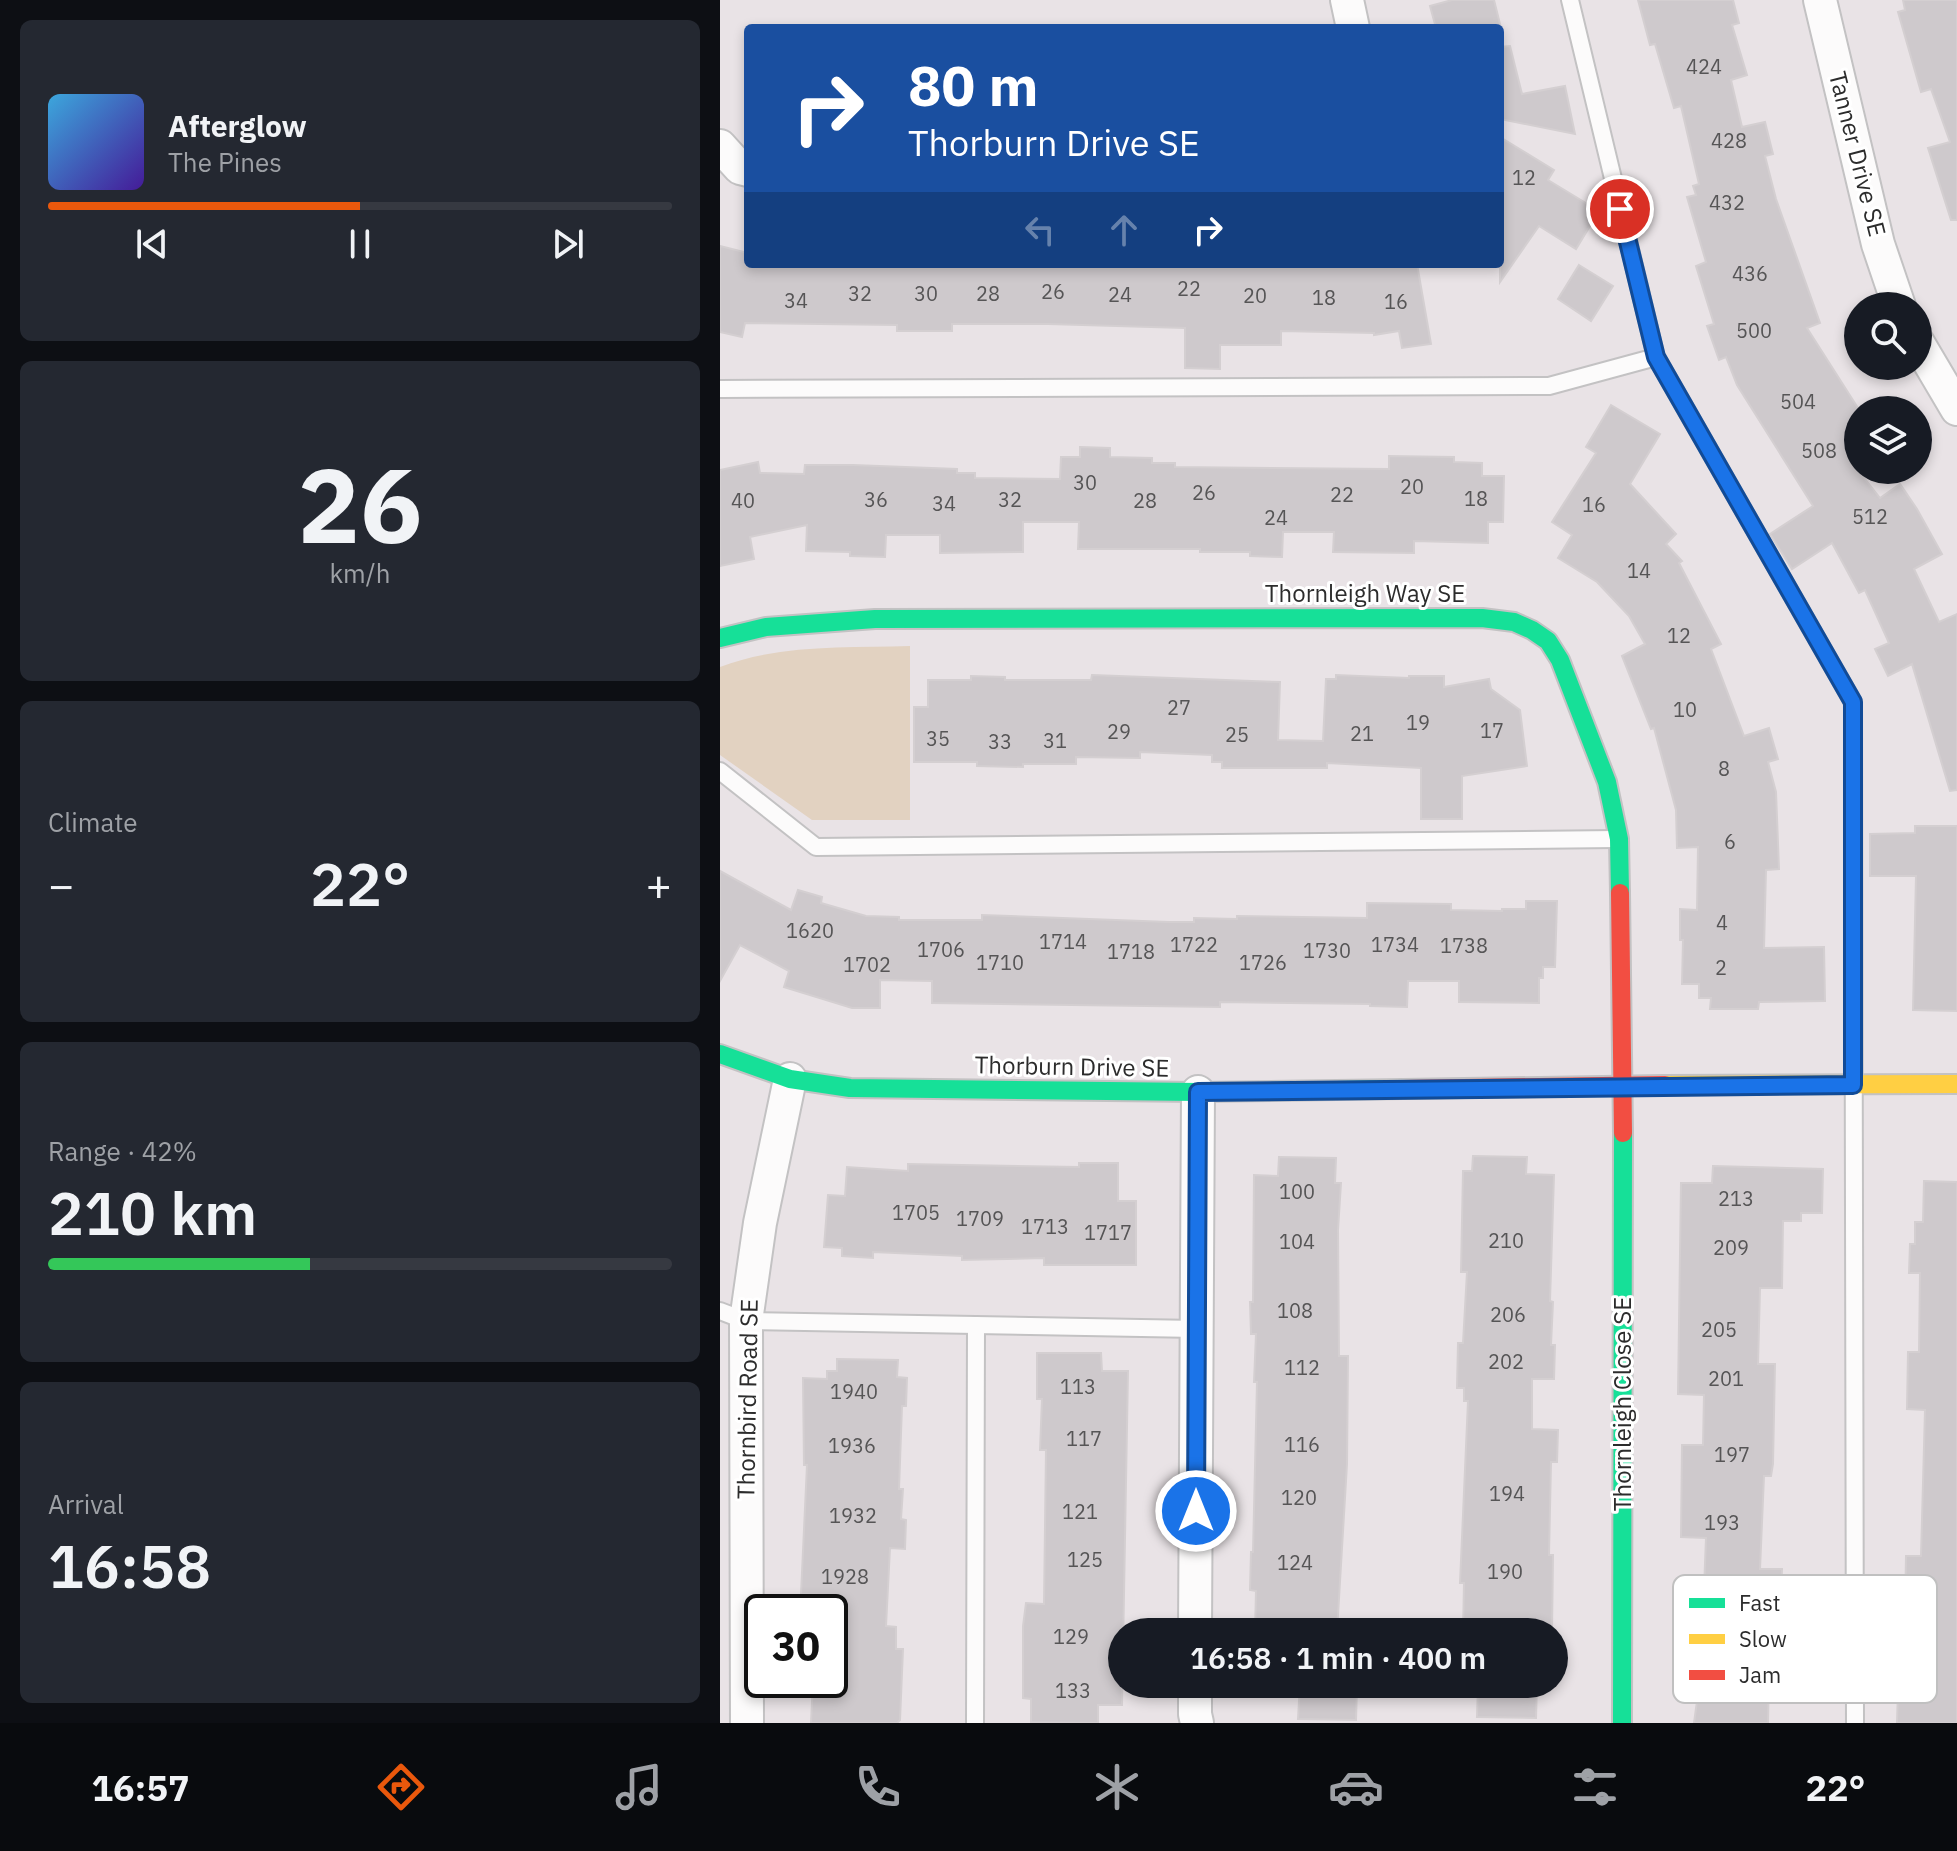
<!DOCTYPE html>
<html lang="en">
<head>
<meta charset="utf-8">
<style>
  body { margin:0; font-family:"IBM Plex Sans",sans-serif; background:#242831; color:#f1f3f6; height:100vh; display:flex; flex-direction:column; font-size:30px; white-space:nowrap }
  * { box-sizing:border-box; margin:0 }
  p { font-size:26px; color:#9ea1a6 }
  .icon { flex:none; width:44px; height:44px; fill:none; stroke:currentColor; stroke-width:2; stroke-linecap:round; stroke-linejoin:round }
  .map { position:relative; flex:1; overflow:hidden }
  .drawer { display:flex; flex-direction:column; gap:20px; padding:20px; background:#0d0f14; width:720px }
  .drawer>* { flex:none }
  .top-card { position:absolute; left:24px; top:24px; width:760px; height:244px; border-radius:8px; box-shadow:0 4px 12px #0003; background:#1a4fa0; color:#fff; overflow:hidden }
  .controls { position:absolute; left:1124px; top:292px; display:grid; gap:16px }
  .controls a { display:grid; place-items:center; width:88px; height:88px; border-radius:50%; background:#171b24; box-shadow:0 4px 12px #0003; font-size:40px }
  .speed { position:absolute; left:24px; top:1594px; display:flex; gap:16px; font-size:40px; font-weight:700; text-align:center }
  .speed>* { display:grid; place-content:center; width:104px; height:104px; border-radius:50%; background:#171b24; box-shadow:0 4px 12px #0003; line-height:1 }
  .speed .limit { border:4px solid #111; border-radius:12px; background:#fff; color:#111 }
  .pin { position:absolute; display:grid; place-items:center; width:68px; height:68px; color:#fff; margin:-34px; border:4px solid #fff; border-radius:50%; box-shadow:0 2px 8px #0007 }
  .me { position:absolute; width:88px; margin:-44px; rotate:0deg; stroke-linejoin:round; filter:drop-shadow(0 0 6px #0008) }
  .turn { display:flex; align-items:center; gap:28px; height:168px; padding:0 32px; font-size:36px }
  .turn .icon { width:104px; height:104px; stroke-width:2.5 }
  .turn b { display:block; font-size:56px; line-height:68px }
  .lanes { display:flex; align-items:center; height:76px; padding:0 32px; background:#0003; justify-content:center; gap:40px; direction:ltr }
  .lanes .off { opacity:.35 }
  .big { font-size:60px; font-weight:600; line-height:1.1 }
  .drawer .card { flex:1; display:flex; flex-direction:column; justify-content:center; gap:12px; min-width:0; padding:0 28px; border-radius:12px; background:#242831 }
  .drawer .dial { align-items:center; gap:0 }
  .dial b { font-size:104px; line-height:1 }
  .song { display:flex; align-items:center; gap:24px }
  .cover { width:96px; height:96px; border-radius:12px; background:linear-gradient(135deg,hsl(200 70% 55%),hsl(260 70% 35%)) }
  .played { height:8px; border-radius:4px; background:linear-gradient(90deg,#ea580c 50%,#363941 50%) }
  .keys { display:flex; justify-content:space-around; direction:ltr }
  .heat { display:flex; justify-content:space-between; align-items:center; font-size:44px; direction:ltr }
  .charge { height:12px; border-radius:6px; background:linear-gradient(90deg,#34c759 42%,#363941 0) }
  .trip { position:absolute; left:388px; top:1618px; width:460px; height:80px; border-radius:40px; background:#171b24; box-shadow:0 4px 12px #0003; font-weight:600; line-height:80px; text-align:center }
  .tabs { display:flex; height:128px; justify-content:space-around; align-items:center; background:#090b0e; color:#9ea1a6 }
  .tabs .icon { width:56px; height:56px }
  .tabs .selected { color:#ea580c }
  .tabs b { font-size:36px; color:#f1f3f6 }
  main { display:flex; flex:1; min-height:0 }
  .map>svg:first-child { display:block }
  .green { fill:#e2d2c1 }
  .building { fill:#cec9cc; stroke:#d4cfd1; stroke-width:2 }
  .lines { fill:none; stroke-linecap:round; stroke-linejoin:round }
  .lane-casing { stroke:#c3c2c3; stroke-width:20 }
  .street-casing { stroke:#c3c2c3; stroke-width:36 }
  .fast-casing { stroke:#c3c2c3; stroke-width:22 }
  .slow-casing { stroke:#c3c2c3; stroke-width:22 }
  .jam-casing { stroke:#c3c2c3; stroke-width:22 }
  .lane { stroke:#fcfbfb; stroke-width:16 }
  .street { stroke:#fcfbfb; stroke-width:32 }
  .fast { stroke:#16e098; stroke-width:18 }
  .slow { stroke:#ffcf43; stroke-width:18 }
  .jam { stroke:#f24e42; stroke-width:18 }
  .route-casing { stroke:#114b97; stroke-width:20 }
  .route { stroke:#1a73e8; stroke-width:14 }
  .labels { text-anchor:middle; stroke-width:6; stroke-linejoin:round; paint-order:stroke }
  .number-label { font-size:20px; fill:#565556 }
  .street-label { font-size:24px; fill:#2c2c2c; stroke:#fff }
  .key { fill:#fff; stroke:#c0c0c0; stroke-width:2 }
  .key-label { font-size:22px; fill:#2c2c2c }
</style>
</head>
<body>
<main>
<section class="drawer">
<div class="card">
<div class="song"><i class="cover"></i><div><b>Afterglow</b><p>The Pines</p></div></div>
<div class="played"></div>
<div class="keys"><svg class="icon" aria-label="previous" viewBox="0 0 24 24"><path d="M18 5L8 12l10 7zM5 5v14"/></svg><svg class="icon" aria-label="pause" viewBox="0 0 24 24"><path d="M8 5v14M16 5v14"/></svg><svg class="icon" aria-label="next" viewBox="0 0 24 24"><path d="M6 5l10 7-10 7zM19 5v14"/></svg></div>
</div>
<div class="card dial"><b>26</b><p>km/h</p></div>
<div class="card"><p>Climate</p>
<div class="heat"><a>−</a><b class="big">22°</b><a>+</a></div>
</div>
<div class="card"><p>Range · 42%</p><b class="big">210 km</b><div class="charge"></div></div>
<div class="card"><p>Arrival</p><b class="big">16:58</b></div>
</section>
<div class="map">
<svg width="1237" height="1723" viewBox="0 0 1237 1723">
  <rect width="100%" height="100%" fill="#e9e3e6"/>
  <!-- green -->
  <path class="green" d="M190 646V820H92L0 755V667C60 644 127 648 190 646Z"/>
  <!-- building -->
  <g class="building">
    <path d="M732 0H774L781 28H716L710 6Z"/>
    <path d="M918 0H1013L1019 23 1012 25 1027 75 1011 80 1022 127 1045 122 1053 154 1045 156 1056 199 1100 323 1087 328 1138 408V470L1160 498 1180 484 1197 509 1222 554 1194 569 1219 622 1237 614V790L1230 791 1192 664 1168 676 1155 649 1169 643 1145 590 1139 593 1112 543 1072 569 1050 534 1093 506 1017 385 1006 357 999 360 987 326 994 324 976 266 986 262 967 197 976 195 973 186 979 184 961 106 954 108 935 44 930 45Z"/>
    <path d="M1183 0H1237V220H1231L1208 148 1230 142 1211 89 1201 92 1178 12 1185 10Z"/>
    <path d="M790 46 802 94 845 86 855 134 780 119V47Z"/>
    <path d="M780 137 834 170 828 180 879 211 856 249 819 226 780 282Z"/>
    <path d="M0 246 28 253V264H697L711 344 682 348 679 331 654 335V333L561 331V345H500V369L465 368V328L328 324H232V331H177V325L25 323 22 337 0 332Z"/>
    <path d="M859 265 893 286 871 321 838 299Z"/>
    <path d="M891 405 940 434 910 484 956 534 946 544 962 561 959 563 1001 644 991 649 1024 736 1049 728 1058 759 1048 762 1056 792 1059 869 1046 870 1044 948 1104 947 1105 1001 1039 1002 1038 1009H990L991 998H979V984H962L963 940H960V909L977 910 978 847 957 848 956 810 934 728 931 729 902 656 925 644 909 616 877 582 838 558 852 535 832 522 876 453 866 447Z"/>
    <path d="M360 447 390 448V457L432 458V463H455V467L669 469V456L734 457V462L762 463V476H784L783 522H768V543L694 541V553L613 552 614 532H563L562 557 530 556V552H480V549H358L359 522H303V552L220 553V535H166L165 557 130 556V552L86 551 87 525 30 537 34 559 0 566V470L38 462 40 473 84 474 85 465H133L237 469V473H255V478L340 479 341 457H360Z"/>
    <path d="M372 675 560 682 558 740 603 741 606 679H616V675L689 678V676H724V687L769 679 771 689 800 710 807 766 742 776V819H701V768L607 763V768H502V762H492V755L420 752V758L356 757V764H303V767L257 766V762H194V707H208V680H251V676L285 677V680H371Z"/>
    <path d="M1195 826H1237V1011L1193 1010 1196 876H1150V834L1195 833Z"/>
    <path d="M0 871 71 910 78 890 102 897 101 903 146 916 179 917V920H262V915L449 922H474V918L517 919V916L647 918V903L731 904V910L782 911V909H806V901H837L835 967H823V978H819V1003L739 1002V981H688L687 1007 650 1006V1004L500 1002V1007L212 1003V981L160 980V1008H132L64 987 69 971 20 945 0 981Z"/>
    <path d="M753 1156 807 1157 806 1174 834 1175 830 1301 833 1302 831 1345H835L834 1379H812V1429L838 1430 837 1462H831L829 1555H833L832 1632H743L744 1583H740L748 1401H744V1388H737L738 1343H743L747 1272H741L743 1171H752Z"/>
    <path d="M559 1157 616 1158 615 1183H621L618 1230 619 1356H628L627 1464 617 1632H535L536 1591 530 1590 531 1552H533L537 1382H534L536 1334H531L530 1302H533L534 1175 558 1176Z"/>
    <path d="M359 1163H398V1201H416V1265H324V1258L242 1260V1256L153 1252V1258L122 1256V1248L104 1247 108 1195 125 1196 127 1167 188 1171V1164L359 1167Z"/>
    <path d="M993 1166 1103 1169 1102 1213H1081V1221H1063L1062 1288H1040L1038 1364H1055L1053 1464 1051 1476H1044L1040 1569H1062L1060 1626 1050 1625 1048 1723H974L981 1672H961L963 1588 984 1589 986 1538 961 1537 962 1445H983L984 1395 958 1394 961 1183H992Z"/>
    <path d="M1204 1181 1237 1182V1723H1177L1178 1689H1202V1684H1205L1207 1613H1185L1186 1556H1201L1205 1410 1187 1409 1188 1352H1199L1200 1273H1189L1190 1244H1195V1222H1203Z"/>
    <path d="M317 1353H381L382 1371H408L402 1705H378V1723L311 1722V1699L303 1698V1626L306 1603 324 1604 326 1450H320L322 1399H317Z"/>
    <path d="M117 1359 178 1360 177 1377 187 1378 186 1406H182L179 1489H183L181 1519 186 1520 185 1549 170 1548 166 1626 176 1627V1649H183L180 1720 177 1723H91L93 1680H110V1595L81 1594 87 1465H84L83 1378 107 1379V1371H117Z"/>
    <path d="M580 1684H632V1687H637L636 1720 578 1719Z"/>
    <path d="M758 1684H817L816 1718 757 1717Z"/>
  </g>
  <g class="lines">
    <defs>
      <g id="lane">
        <path d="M850 0 936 357 1133 702 1135 1723"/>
        <path d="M0 389 829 386 936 357"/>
        <path d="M0 771 96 847 896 839"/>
        <path d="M0 1311 26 1321 477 1329"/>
        <path d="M255 1723 256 1325"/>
      </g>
      <g id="street">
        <path d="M627 0 633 28"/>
        <path d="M1100 0 1158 244 1179 306"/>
        <path d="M0 146 20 168 28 170"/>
        <path d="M1198 343 1237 409"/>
        <path d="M475 1632 478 1092"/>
        <path d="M475 1684V1714L477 1723"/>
        <path d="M27 1723 26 1321 40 1223 70 1079"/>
      </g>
      <g id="fast">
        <path d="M0 638 46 627 155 619 762 618 794 622 812 630 828 641 840 660 887 782 899 839 900 893"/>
        <path d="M0 1054 70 1079 130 1088 478 1092 683 1089"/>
        <path d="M902 1723 903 1133"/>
      </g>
      <path id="slow" d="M945 1085 1237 1084"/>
      <g id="jam">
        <path d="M900 893 903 1133"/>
        <path d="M683 1089 945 1085"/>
      </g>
    </defs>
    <!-- lane casing -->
    <use href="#lane" class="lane-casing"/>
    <!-- street casing -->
    <use href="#street" class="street-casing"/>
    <!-- fast casing -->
    <use href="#fast" class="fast-casing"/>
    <!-- slow casing -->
    <use href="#slow" class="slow-casing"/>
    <!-- jam casing -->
    <use href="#jam" class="jam-casing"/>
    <!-- lane -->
    <use href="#lane" class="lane"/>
    <!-- street -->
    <use href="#street" class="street"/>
    <!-- fast -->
    <use href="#fast" class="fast"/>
    <!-- slow -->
    <use href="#slow" class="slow"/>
    <!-- jam -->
    <use href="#jam" class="jam"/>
  </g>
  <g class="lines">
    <defs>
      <path id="route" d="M476 1511 478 1092 1133 1085V702L936 357 900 209"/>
    </defs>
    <!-- route casing -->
    <use href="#route" class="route-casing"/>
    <!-- route -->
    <use href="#route" class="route"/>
  </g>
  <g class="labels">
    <!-- number labels -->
    <g class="number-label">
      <text x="984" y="74">424</text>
      <text x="1009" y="148">428</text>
      <text x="804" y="185">12</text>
      <text x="1007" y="210">432</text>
      <text x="1030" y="281">436</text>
      <text x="469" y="296">22</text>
      <text x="333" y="299">26</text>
      <text x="140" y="301">32</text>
      <text x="206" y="301">30</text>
      <text x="268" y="301">28</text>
      <text x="400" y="302">24</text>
      <text x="535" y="303">20</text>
      <text x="604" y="305">18</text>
      <text x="76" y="308">34</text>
      <text x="676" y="309">16</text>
      <text x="1034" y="338">500</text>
      <text x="1078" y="409">504</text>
      <text x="1099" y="458">508</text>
      <text x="365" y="490">30</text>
      <text x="692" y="494">20</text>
      <text x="484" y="500">26</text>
      <text x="622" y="502">22</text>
      <text x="756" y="506">18</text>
      <text x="156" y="507">36</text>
      <text x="290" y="507">32</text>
      <text x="23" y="508">40</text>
      <text x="425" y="508">28</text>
      <text x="224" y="511">34</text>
      <text x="874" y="512">16</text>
      <text x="1150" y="524">512</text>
      <text x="556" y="525">24</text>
      <text x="919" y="578">14</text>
      <text x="959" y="643">12</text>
      <text x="459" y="715">27</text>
      <text x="965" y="717">10</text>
      <text x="698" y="730">19</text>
      <text x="772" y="738">17</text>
      <text x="399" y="739">29</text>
      <text x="642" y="741">21</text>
      <text x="517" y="742">25</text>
      <text x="218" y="746">35</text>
      <text x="335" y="748">31</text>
      <text x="280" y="749">33</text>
      <text x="1004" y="776">8</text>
      <text x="1010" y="849">6</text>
      <text x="1002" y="930">4</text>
      <text x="90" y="938">1620</text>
      <text x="343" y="949">1714</text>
      <text x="474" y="952">1722</text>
      <text x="675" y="952">1734</text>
      <text x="744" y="953">1738</text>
      <text x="221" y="957">1706</text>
      <text x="607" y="958">1730</text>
      <text x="411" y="959">1718</text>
      <text x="280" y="970">1710</text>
      <text x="543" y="970">1726</text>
      <text x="147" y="972">1702</text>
      <text x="1001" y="975">2</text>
      <text x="577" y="1199">100</text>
      <text x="1016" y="1206">213</text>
      <text x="196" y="1220">1705</text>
      <text x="260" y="1226">1709</text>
      <text x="325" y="1234">1713</text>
      <text x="388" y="1240">1717</text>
      <text x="786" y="1248">210</text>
      <text x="577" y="1249">104</text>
      <text x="1011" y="1255">209</text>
      <text x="575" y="1318">108</text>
      <text x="788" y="1322">206</text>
      <text x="999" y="1337">205</text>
      <text x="786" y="1369">202</text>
      <text x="582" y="1375">112</text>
      <text x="1006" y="1386">201</text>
      <text x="358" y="1394">113</text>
      <text x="134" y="1399">1940</text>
      <text x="364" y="1446">117</text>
      <text x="582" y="1452">116</text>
      <text x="132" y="1453">1936</text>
      <text x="1012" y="1462">197</text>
      <text x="787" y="1501">194</text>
      <text x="579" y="1505">120</text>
      <text x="360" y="1519">121</text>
      <text x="133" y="1523">1932</text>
      <text x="1002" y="1530">193</text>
      <text x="365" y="1567">125</text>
      <text x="575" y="1570">124</text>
      <text x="785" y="1579">190</text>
      <text x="125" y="1584">1928</text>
      <text x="351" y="1644">129</text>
      <text x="353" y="1698">133</text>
    </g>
    <!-- street labels -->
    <g class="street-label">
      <text transform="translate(1137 154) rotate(76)" y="8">Tanner Drive SE</text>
      <text x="645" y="602">Thornleigh Way SE</text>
      <text transform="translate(352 1067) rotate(1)" y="8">Thorburn Drive SE</text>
      <text transform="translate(28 1399) rotate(-89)" y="8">Thornbird Road SE</text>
      <text transform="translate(903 1404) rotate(-90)" y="8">Thornleigh Close SE</text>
    </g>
  </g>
  <!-- legend -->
  <rect x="953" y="1575" width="264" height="128" rx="12" class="key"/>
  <rect x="969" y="1598" width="36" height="10" fill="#16e098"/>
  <rect x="969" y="1634" width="36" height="10" fill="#ffcf43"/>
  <rect x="969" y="1670" width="36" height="10" fill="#f24e42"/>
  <g class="key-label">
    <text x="1019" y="1611">Fast</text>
    <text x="1019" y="1647">Slow</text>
    <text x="1019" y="1683">Jam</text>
  </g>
</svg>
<div class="controls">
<a><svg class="icon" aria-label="search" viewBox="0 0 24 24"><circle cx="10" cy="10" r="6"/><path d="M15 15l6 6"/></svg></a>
<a><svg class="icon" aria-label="layers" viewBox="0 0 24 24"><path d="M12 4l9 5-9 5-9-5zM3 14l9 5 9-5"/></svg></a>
</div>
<div class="speed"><div class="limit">30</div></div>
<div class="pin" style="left:900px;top:209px;background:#d93025"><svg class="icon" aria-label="arrive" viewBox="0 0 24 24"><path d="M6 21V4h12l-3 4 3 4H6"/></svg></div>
<svg class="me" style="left:476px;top:1511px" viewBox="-20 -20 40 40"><circle r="17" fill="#1a73e8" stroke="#fff" stroke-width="3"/><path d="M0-11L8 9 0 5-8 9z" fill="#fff"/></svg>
<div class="trip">16:58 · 1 min · 400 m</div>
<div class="top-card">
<div class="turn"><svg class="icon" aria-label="right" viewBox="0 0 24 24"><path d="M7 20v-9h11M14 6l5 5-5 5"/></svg><div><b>80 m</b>Thorburn Drive SE</div></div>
<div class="lanes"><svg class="icon off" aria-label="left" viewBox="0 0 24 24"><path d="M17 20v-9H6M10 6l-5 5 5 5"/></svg><svg class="icon off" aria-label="ahead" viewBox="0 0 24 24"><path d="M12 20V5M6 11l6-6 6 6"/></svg><svg class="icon" aria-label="right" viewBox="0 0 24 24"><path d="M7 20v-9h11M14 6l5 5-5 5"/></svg></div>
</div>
</div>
</main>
<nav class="tabs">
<b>16:57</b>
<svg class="icon selected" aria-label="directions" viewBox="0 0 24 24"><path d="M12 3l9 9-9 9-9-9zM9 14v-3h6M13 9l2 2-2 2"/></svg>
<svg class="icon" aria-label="music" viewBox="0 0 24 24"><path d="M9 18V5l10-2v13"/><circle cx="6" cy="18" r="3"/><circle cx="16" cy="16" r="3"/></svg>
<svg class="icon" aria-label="phone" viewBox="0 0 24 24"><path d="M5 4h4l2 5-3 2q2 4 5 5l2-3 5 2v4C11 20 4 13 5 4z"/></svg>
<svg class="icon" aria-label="climate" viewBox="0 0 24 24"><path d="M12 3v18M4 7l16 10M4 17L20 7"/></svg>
<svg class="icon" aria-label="car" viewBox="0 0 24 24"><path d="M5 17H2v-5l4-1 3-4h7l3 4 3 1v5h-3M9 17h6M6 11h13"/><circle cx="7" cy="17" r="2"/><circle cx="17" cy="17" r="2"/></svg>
<svg class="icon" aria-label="filters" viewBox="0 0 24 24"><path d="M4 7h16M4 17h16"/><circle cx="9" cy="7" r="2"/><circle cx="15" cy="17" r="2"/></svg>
<b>22°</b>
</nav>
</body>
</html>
